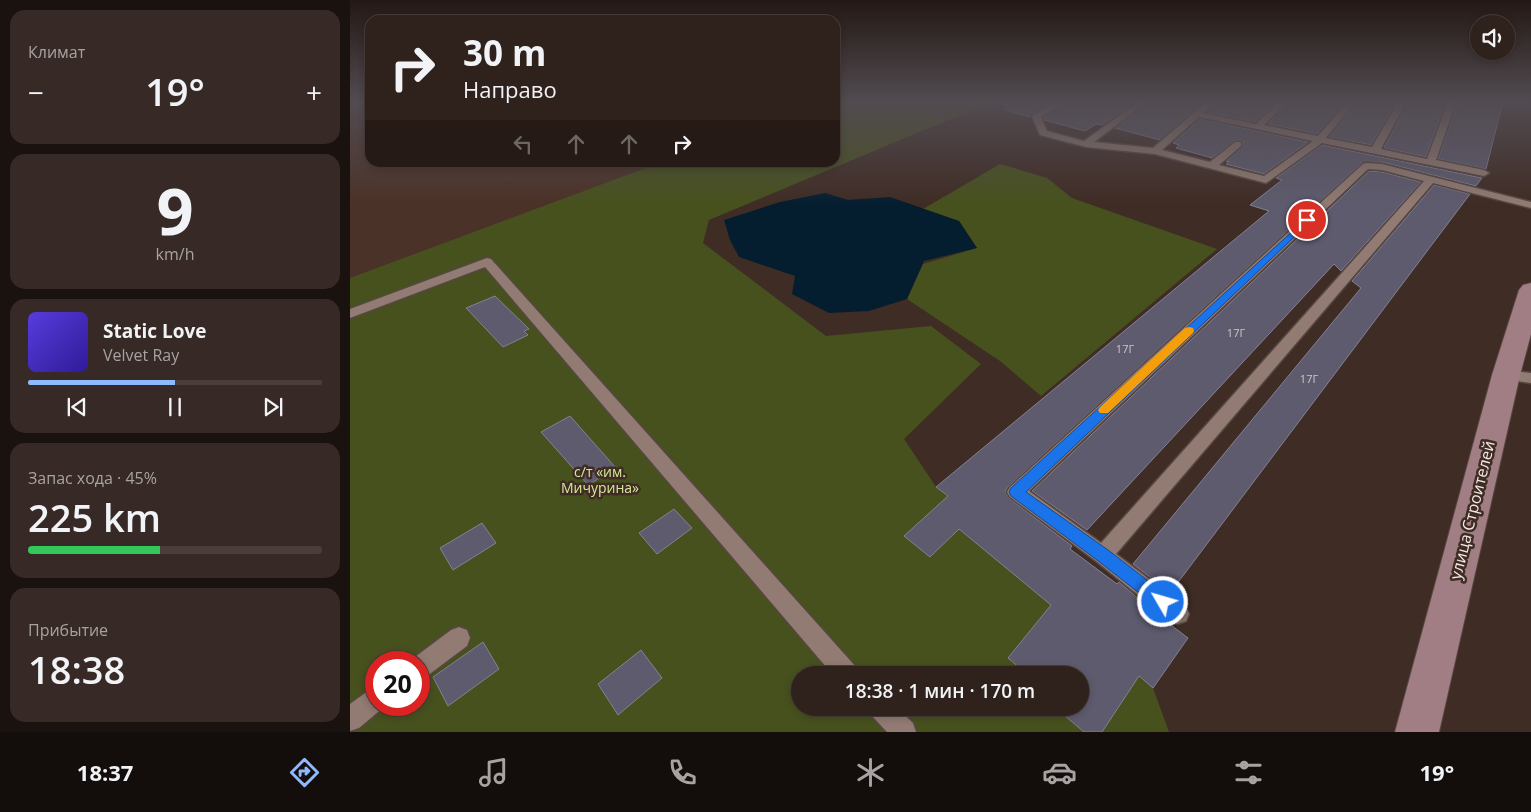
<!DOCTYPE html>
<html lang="ru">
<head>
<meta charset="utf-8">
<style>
  body { margin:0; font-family:"Open Sans",sans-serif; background:#372925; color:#f1f3f6; height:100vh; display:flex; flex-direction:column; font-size:19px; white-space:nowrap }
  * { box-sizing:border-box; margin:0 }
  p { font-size:16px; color:#a7a3a3 }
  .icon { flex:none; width:28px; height:28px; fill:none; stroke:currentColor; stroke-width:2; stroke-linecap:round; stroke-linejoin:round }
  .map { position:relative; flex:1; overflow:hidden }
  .sheet { display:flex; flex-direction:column; gap:10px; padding:10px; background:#1a120f; width:350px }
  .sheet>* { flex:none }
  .guide { position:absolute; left:15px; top:15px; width:475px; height:152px; border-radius:15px; box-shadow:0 2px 8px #0003,0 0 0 1px #4a3e3b; background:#2f211c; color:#f1f3f6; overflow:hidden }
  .controls { position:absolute; left:1120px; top:15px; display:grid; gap:10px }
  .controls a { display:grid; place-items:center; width:45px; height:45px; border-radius:50%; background:#2f211c; box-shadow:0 2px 8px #0003,0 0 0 1px #4a3e3b; font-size:25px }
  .speed { position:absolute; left:15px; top:651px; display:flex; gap:10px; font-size:25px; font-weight:700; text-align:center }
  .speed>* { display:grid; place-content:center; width:65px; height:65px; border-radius:50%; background:#2f211c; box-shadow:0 2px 8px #0003,0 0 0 1px #4a3e3b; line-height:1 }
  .speed .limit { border:8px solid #d22; background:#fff; color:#111 }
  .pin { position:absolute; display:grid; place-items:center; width:42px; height:42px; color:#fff; margin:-21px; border:2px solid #fff; border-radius:50%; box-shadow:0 1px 5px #0007 }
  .me { position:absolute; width:55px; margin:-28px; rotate:308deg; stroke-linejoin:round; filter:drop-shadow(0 0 4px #0008) }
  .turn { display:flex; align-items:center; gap:18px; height:105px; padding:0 15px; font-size:22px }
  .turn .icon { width:65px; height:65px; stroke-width:2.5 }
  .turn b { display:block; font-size:35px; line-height:42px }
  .lanes { display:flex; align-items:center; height:48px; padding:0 15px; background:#0003; justify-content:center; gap:25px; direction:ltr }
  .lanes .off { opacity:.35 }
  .big { font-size:38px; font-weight:600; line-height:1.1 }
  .sheet .widget { flex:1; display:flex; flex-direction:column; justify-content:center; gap:8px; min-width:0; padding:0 18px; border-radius:15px; background:#372925 }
  .sheet .dial { align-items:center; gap:0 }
  .dial b { font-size:65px; line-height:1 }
  .song { display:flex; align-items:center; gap:15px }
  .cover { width:60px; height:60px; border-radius:8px; background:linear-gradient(135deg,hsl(250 70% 55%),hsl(250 70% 35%)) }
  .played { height:5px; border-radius:2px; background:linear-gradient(90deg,#8eb9fd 50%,#4a3e3b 50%) }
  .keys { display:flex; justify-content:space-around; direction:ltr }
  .heat { display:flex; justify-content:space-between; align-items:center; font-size:28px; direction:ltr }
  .charge { height:8px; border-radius:4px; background:linear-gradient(90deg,#34c759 45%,#4a3e3b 0) }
  .trip { position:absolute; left:441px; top:666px; width:298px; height:50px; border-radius:25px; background:#2f211c; box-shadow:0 2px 8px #0003,0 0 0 1px #4a3e3b; font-weight:600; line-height:50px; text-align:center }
  .menu { display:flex; height:80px; justify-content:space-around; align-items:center; background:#130d0b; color:#a7a3a3 }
  .menu .icon { width:35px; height:35px }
  .menu .current { color:#8eb9fd }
  .menu b { font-size:22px; color:#f1f3f6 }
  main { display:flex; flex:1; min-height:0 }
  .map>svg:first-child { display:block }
  .built { fill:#4b3228 }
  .green { fill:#47511e; fill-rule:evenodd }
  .water { fill:#041e2f }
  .building { fill:#5e5b6e; stroke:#848195 }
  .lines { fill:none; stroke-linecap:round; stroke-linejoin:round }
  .lane-casing { stroke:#574742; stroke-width:3 }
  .secondary-casing { stroke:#574742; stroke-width:2 }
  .lane { fill:#917b73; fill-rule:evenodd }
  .secondary { fill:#a17d84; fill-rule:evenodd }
  .route { fill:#1a73e8; stroke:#114b97 }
  .slow { fill:#f59e0b }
  .labels { text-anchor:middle; stroke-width:5; stroke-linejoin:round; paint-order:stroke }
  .number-label { font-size:11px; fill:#d0c6c7 }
  .park-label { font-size:14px; fill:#d6e895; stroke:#3f2c25 }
  .near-street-label { font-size:16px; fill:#f6eae5; stroke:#3f2c25 }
</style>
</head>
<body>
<main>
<section class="sheet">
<div class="widget"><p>Климат</p>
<div class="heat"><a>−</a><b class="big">19°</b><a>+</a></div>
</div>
<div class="widget dial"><b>9</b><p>km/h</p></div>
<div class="widget">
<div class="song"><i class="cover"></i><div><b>Static Love</b><p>Velvet Ray</p></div></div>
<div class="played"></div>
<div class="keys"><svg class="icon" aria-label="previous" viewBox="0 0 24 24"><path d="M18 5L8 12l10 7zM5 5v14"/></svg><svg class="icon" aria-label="pause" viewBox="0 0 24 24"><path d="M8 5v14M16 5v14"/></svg><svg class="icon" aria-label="next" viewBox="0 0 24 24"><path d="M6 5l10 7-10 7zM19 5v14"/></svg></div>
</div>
<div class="widget"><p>Запас хода · 45%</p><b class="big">225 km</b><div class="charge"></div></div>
<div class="widget"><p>Прибытие</p><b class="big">18:38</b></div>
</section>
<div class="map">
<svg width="1181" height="732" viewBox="0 0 1181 732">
  <rect width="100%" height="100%" fill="#3f2c25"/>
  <!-- built -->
  <path class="built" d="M0 102H20V162L318 163 0 280Z"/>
  <!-- green -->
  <g class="green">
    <path d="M485 102H635L624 107 627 108 359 220 353 243 476 336 581 326 631 364 554 439 586 487 629 521 615 534 803 688 819 732H0V278L309 163 485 162ZM26 662H69V705H26ZM450 675H730V708H450Z"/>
    <path d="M650 164 697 178 722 198 867 249 691 396 650 361 557 299 573 264 627 248 609 221 573 209Z"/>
  </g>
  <!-- water -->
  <path class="water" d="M475 193 498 200 540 197 609 221 627 248 574 261 557 299 519 311 479 313 442 294 445 276 389 257 380 240 374 220 430 202Z"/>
  <!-- building -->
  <g class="building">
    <path d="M656 102H702L680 117 655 110Z"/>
    <path d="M716 102H785L752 125 746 124 735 131 694 120 693 118Z"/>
    <path d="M799 102H853L810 140 765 128Z"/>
    <path d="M867 102H927L905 122 857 112Z"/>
    <path d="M940 102H995L967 134 918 124Z"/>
    <path d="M1007 102H1046L1021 145 979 137Z"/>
    <path d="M1058 102H1096L1076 157 1034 148Z"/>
    <path d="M1108 102H1153L1136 169 1088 159Z"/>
    <path d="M850 119 958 142 914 174 876 164 879 162 876 161 892 147 893 142 891 140 884 141 862 158 826 148 829 145 823 143Z"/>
    <path d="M972 145 1132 178 1126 186 1032 162 1012 163 659 486 655 491 659 498 722 546 720 549 767 584 769 582 805 613 838 638 803 688 789 676 752 732H734L708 710 710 708H730V679L733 675H678L658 658 701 605 609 529 580 557 554 536 598 496 586 487 919 211 900 205 932 180 926 178Z"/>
    <path d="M1019 171 1032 172 1071 182 991 271 984 264 737 530 682 491Z"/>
    <path d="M1084 185 1120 194 820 593 783 564 1011 288 1002 281Z"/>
    <path d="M145 296 179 329 174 331 178 335 153 347 116 308Z"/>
    <path d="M220 416 266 468 238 485 191 432Z"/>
    <path d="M324 509 342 528 307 554 289 533Z"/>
    <path d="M132 523 146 543 103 570 90 548Z"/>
    <path d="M133 642 149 669 98 706 83 677Z"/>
    <path d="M291 650 312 678 268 715 248 684Z"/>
  </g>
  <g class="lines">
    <defs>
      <g id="lane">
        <path d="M705 102H714L691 117 697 131 734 141 788 102H797L744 142 803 148 856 102H865L853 113 906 124 929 102H938L914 125 968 136 997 102H1005L976 138 1022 147 1048 102H1056L1031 149 1077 159 1098 102H1106L1086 160 1134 170 1139 173 1134 176 972 143 916 183 805 154 736 147 690 135 682 116ZM849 117 963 141 914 176 869 165 891 146V142H885L860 162 812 150Z"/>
        <path d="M1016 163 1032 164 1181 202V208L1083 183 766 554 836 607 839 614 836 621 828 624 820 621 746 561 660 497 657 492 660 487 1013 164ZM1018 169 1032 170 1074 181 751 543 679 491Z"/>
        <path d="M137 258 141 259 506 667 510 675H483L135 267 0 318V309Z"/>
        <path d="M1156 370 1181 373V383L1151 379 1148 375 1151 371Z"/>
        <path d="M109 627 117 630 120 638 117 646 77 676 69 679V662H60L61 660 101 630Z"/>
        <path d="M26 687V705H35L34 707 9 728 0 731V704L18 691Z"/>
        <path d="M518 708H547L563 723 566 732H537L522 716Z"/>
      </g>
      <path id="secondary" d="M1181 283V334L1170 375 1089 732H1045L1142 375 1169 290 1173 285Z"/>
    </defs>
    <!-- lane casing -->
    <use href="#lane" class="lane-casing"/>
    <!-- secondary casing -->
    <use href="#secondary" class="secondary-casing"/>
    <!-- lane -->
    <use href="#lane" class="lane"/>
    <!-- secondary -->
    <use href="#secondary" class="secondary"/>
  </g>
  <!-- sky -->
  <linearGradient id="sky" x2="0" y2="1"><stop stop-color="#231814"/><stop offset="0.5" stop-color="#524b51"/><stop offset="1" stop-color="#524b51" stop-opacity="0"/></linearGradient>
  <rect width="1181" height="204" fill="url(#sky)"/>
  <!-- route -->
  <path class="route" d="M957 218 960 219V222L676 492 758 550 819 597 821 602 819 607 813 610 807 607 747 560 661 496 659 492 661 488Z"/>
  <!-- slow -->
  <path class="slow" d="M839 327 843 328 844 331 843 333 758 413H750L748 410 750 407 835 328Z"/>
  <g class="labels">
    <!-- number labels -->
    <g class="number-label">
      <text x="886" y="337">17Г</text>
      <text x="775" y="353">17Г</text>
      <text x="959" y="383">17Г</text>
    </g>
    <!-- park labels -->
    <g class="park-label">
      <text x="250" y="477">с/т «им.<tspan x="250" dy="16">Мичурина»</tspan></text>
    </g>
    <!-- near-street labels -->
    <g class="near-street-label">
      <text transform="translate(1122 510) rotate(-76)" y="6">улица Строителей</text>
    </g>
  </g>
</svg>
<div class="controls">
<a><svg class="icon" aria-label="sound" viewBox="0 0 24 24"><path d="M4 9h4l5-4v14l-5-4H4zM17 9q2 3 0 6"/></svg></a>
</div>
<div class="speed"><div class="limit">20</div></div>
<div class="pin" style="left:957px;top:220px;background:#d93025"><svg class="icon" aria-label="arrive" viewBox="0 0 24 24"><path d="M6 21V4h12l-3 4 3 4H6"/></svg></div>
<svg class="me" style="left:813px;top:602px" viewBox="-20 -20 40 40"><circle r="17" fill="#1a73e8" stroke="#fff" stroke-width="3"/><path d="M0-11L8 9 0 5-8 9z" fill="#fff"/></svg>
<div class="trip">18:38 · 1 мин · 170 m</div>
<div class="guide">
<div class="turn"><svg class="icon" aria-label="right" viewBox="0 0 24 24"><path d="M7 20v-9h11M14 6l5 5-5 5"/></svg><div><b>30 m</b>Направо</div></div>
<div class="lanes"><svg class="icon off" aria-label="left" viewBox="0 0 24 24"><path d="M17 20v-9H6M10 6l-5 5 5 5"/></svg><svg class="icon off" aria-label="ahead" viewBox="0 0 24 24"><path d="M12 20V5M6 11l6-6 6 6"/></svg><svg class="icon off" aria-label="ahead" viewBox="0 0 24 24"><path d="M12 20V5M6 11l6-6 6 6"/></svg><svg class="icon" aria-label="right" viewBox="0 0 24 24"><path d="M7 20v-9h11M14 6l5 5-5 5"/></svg></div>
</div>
</div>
</main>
<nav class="menu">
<b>18:37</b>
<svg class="icon current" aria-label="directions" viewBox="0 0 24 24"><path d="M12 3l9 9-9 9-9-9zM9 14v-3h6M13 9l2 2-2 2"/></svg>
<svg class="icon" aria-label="music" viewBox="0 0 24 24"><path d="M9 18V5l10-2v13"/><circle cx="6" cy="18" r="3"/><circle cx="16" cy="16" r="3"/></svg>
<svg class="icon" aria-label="phone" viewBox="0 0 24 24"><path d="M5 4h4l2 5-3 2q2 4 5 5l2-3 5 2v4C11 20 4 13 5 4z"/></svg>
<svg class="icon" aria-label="climate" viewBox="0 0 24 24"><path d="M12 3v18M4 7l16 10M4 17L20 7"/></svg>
<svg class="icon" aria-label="car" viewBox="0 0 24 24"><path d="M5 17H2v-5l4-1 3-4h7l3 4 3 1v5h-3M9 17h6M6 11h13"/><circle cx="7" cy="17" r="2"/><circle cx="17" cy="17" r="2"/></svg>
<svg class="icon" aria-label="filters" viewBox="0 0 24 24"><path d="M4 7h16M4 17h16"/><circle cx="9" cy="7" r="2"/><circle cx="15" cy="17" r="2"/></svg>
<b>19°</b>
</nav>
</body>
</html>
